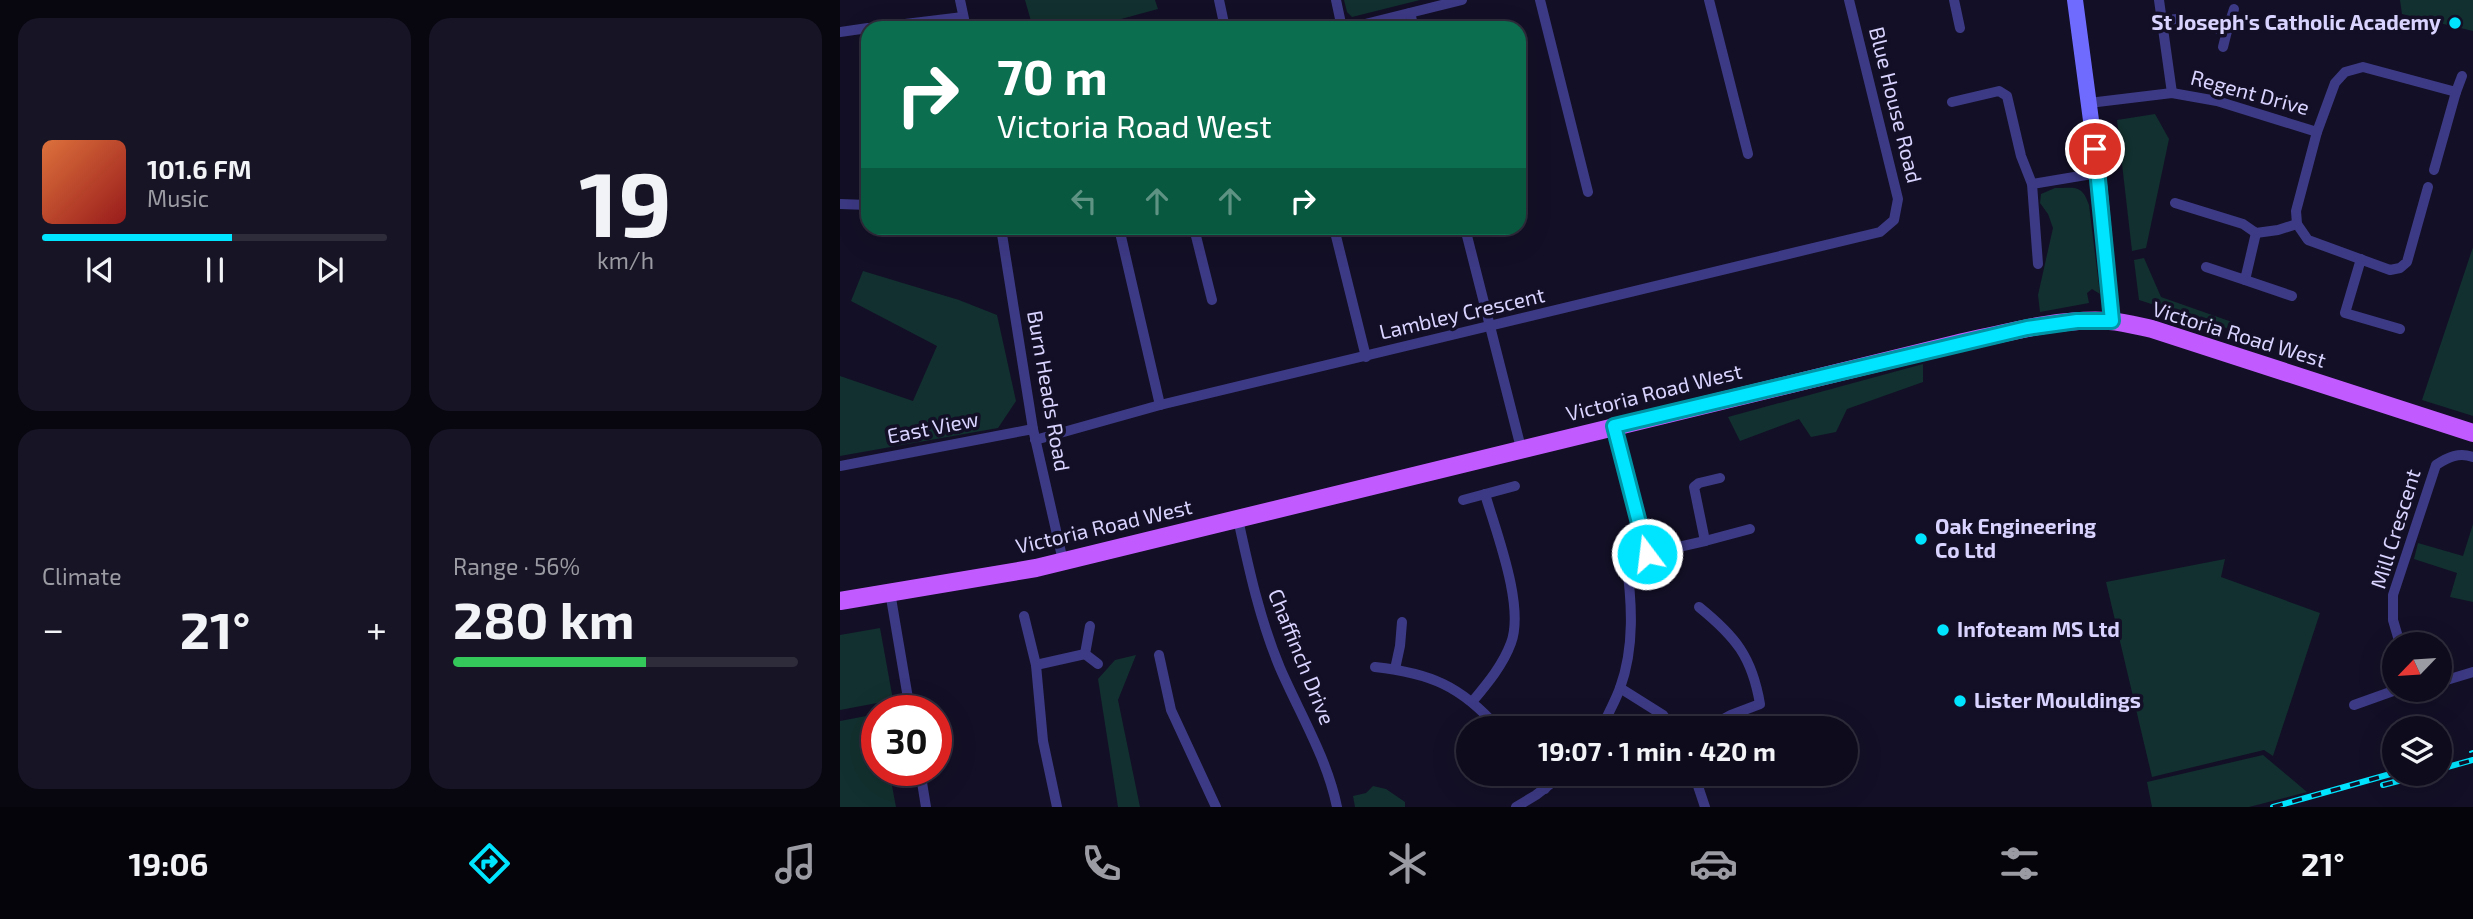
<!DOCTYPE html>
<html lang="en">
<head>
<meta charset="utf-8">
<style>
  body { margin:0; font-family:"Exo 2",sans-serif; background:#171425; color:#f1f3f6; height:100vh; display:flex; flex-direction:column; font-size:26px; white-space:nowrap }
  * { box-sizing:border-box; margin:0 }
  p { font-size:23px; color:#9b9ba3 }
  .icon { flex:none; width:38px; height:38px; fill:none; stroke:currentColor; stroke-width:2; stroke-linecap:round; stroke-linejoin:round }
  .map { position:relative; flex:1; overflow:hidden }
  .drawer { display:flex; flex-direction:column; gap:18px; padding:18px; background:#08060f; width:840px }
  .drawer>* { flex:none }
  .banner { position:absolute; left:21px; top:21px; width:665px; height:214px; border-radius:21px; box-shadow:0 7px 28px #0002,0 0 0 2px #2e2b3b; background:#0b6e4f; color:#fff; overflow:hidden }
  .needle { width:46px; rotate:245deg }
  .fabs { position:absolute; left:1542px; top:632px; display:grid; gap:14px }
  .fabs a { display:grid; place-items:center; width:70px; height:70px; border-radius:50%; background:#0e0b1c; box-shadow:0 7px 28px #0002,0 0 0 2px #2e2b3b; font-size:35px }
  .speed { position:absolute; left:21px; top:695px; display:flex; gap:14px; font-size:35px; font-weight:700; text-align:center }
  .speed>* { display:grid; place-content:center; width:91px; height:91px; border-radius:50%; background:#0e0b1c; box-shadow:0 7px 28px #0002,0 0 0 2px #2e2b3b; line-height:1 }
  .speed .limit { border:10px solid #d22; background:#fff; color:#111 }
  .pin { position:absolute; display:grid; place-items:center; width:60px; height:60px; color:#fff; margin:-30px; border:4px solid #fff; border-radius:50%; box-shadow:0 2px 7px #0007 }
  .me { position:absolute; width:77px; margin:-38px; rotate:345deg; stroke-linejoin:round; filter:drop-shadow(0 0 5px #0008) }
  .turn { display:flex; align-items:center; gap:24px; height:147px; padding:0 21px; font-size:32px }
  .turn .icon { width:91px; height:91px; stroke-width:2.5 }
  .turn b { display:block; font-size:49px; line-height:60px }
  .lanes { display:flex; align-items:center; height:66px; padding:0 21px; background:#0003; justify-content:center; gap:35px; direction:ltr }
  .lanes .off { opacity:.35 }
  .big { font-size:52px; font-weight:700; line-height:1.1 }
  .drawer .tile { flex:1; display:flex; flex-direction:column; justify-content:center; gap:10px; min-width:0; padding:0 24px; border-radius:21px; background:#171425 }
  .drawer .dial { align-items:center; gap:0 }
  .dial b { font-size:91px; line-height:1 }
  .song { display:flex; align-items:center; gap:21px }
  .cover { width:84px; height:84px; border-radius:10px; background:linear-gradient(135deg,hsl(20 70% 55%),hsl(0 70% 35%)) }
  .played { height:7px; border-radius:4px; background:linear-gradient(90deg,#00e5ff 55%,#2e2b3b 55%) }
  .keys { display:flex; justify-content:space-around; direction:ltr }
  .heat { display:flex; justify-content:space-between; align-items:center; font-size:38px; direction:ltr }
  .charge { height:10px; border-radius:5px; background:linear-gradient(90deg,#34c759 56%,#2e2b3b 0) }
  .drawer .tiles { flex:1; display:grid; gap:18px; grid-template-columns:repeat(2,1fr) }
  .trip { position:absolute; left:616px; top:716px; width:402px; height:70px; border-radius:35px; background:#0e0b1c; box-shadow:0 7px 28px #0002,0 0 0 2px #2e2b3b; font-weight:700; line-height:70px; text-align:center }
  .tabs { display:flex; height:112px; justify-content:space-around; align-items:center; background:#06040b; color:#9b9ba3 }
  .tabs .icon { width:49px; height:49px }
  .tabs .active { color:#00e5ff }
  .tabs b { font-size:32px; color:#f1f3f6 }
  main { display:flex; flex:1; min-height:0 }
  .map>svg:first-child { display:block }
  .green { fill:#12302f }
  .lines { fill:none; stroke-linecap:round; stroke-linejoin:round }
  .street { stroke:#3d3a85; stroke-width:10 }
  .secondary { stroke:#6f6bff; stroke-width:16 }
  .primary { stroke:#c25bff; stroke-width:18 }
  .tram { stroke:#00e5ff; stroke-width:2 }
  .rail-casing { stroke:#00e5ff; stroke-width:6 }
  .rail { stroke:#130f26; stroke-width:3.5; stroke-dasharray:10; stroke-linecap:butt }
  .route-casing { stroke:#0095a6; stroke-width:18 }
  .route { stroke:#00e5ff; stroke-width:12 }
  .poi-dot { fill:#00e5ff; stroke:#130f26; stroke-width:2.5 }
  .labels { text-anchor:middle; stroke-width:7; stroke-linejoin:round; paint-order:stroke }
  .poi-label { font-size:21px; font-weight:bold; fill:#d9d4ff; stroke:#130f26; text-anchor:start }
  .street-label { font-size:21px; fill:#d9d4ff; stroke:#130f26 }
</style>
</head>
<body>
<main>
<section class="drawer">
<div class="tiles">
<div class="tile">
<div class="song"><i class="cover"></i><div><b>101.6 FM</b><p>Music</p></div></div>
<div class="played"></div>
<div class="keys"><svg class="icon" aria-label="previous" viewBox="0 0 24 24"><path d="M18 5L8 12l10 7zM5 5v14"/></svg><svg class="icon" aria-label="pause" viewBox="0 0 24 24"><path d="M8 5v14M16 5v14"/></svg><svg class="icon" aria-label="next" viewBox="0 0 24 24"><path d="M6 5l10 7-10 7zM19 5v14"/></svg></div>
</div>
<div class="tile dial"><b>19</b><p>km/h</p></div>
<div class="tile"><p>Climate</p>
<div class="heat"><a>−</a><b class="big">21°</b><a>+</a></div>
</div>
<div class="tile"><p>Range · 56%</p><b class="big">280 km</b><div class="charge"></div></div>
</div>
</section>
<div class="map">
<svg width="1633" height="807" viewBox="0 0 1633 807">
  <rect width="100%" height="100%" fill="#130f26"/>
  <!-- green -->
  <g class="green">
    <path d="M185 0H315L318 9 248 28H193Z"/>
    <path d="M504 0H580L512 17 507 12Z"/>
    <path d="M1560 0H1633V31L1562 14Z"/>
    <path d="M1315 114 1329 139 1306 248 1292 251 1277 120Z"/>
    <path d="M1215 188C1235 188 1242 184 1249 205L1260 294 1252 289 1247 293 1249 303 1200 312 1198 295 1213 228 1208 214 1200 203 1201 194Z"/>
    <path d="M1633 247V416L1582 400Z"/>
    <path d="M1304 258 1321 297 1392 322 1389 329 1299 300 1294 260Z"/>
    <path d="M23 271 119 300 157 315 176 401 158 428 0 456V376L73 401 97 346 11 301Z"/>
    <path d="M1083 364V382L1007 409 996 432 971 437 959 419 900 441 888 417Z"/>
    <path d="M1633 524V602L1610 597 1617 573 1574 559 1578 543 1623 556Z"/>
    <path d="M1385 559 1381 577 1480 613 1433 756 1424 750 1312 777 1266 582Z"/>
    <path d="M40 628 53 700 0 710V635Z"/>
    <path d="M296 655 278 700 300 807H278L258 679 275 660Z"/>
    <path d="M37 714V770H49L56 807H0V721Z"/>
    <path d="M1423 755 1467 792 1409 807H1312L1307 782Z"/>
    <path d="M533 786 546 789 565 802V807H515L513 796 526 793Z"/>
  </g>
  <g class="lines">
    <!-- street -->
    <g class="street">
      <path d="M120 0 126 28"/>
      <path d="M379 0 385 28"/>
      <path d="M496 0 502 28"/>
      <path d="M700 0 748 192"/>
      <path d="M869 0 908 154"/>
      <path d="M1114 0 1120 28"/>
      <path d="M1319 0 1332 93"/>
      <path d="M570 13 574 28"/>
      <path d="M1322 20 1338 19 1387 31 1394 9"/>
      <path d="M32 28 123 17"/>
      <path d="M509 28 622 0"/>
      <path d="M0 32 28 28"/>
      <path d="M1383 47 1387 31"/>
      <path d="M1112 102 1159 91 1167 96 1181 156 1192 184 1198 264"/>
      <path d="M1249 103 1332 93 1377 101 1477 132 1495 83 1505 72 1523 67 1616 92 1622 76"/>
      <path d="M1477 132 1456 211 1457 224 1468 240 1550 270 1560 268 1567 262 1588 187"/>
      <path d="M1594 170 1616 92"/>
      <path d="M1192 184 1258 173"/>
      <path d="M1335 203 1403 224 1416 233 1438 230 1457 224"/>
      <path d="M0 204 28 205"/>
      <path d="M161 228 193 429 223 561"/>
      <path d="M279 228 320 405"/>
      <path d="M354 228 372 300"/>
      <path d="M494 228 526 357"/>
      <path d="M625 228 681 448"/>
      <path d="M1521 259 1505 313 1560 329"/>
      <path d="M1366 267 1405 280 1416 233"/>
      <path d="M1405 280 1452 296"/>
      <path d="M774 426 807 554"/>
      <path d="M195 440 320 405 1040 232 1054 220 1058 199 1009 0"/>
      <path d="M0 466 193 429"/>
      <path d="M623 500 675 486"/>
      <path d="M398 519C409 570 420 620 440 668 460 714 487 758 497 807"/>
      <path d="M865 541 910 529"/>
      <path d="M50 592 70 710"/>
      <path d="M859 607C896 637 912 657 920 704L891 715 867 728"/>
      <path d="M184 616 196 665 203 741 217 807"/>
      <path d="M250 626 245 654 258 664"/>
      <path d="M1560 644 1553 620V595L1596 465C1608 457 1619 452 1633 457"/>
      <path d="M319 655 331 710 376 807"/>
      <path d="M196 665 245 654"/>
      <path d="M535 667C590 673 621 686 658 728"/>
      <path d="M555 669 560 646 562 622"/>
      <path d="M1600 682 1633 672"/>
      <path d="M780 688 823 715 833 728"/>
      <path d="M632 702C647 684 663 665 671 643 685 606 656 532 645 494"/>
      <path d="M1514 705 1556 690"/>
      <path d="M762 728C767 715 775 702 780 688 795 647 792 601 786 559L865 541 854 487 859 483 880 478"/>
      <path d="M80 770 86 807"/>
      <path d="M694 774 705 789"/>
      <path d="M854 774 865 807"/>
      <path d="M676 807 696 795 723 774"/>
    </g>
    <!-- secondary -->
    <path class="secondary" d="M1235 0 1258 173 1272 321"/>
    <!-- primary -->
    <path class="primary" d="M0 601 196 568 1115 344C1165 333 1217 318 1269 321 1284 322 1298 326 1312 329L1633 433"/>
    <!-- tram -->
    <path class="tram" d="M1630 752 1633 751"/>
    <defs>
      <g id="rail">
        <path d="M1600 769 1633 760"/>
        <path d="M1543 785 1585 774"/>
        <path d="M1433 807 1554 773"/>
      </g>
    </defs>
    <!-- rail casing -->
    <use href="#rail" class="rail-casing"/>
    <!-- rail -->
    <use href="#rail" class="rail"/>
  </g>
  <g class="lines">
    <defs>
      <path id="route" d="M807 554 774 426 1187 328 1237 321H1272L1255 149"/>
    </defs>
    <!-- route casing -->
    <use href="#route" class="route-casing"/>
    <!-- route -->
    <use href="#route" class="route"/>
  </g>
  <!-- markers -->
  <g class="poi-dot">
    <circle cx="1615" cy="23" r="7"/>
    <circle cx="1081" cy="539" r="7"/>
    <circle cx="1103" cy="630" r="7"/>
    <circle cx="1120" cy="701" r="7"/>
  </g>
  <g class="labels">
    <!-- poi labels -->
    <g class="poi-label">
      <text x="1601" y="30" text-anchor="end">St Joseph's Catholic Academy</text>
      <text x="1095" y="534">Oak Engineering<tspan x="1095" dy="24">Co Ltd</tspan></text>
      <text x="1117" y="637">Infoteam MS Ltd</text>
      <text x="1134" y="708">Lister Mouldings</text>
    </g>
    <!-- street labels -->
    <g class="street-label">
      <text transform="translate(1410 93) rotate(15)" y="7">Regent Drive</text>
      <text transform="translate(1055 105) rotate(76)" y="7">Blue House Road</text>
      <text transform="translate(622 314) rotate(-13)" y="7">Lambley Crescent</text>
      <text transform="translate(1399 335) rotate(17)" y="7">Victoria Road West</text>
      <text transform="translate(208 391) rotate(80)" y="7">Burn Heads Road</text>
      <text transform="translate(814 393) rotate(-14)" y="7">Victoria Road West</text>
      <text transform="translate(93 428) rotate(-11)" y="7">East View</text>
      <text transform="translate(264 527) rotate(-13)" y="7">Victoria Road West</text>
      <text transform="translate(1556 529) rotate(-73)" y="7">Mill Crescent</text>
      <text transform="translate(461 657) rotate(68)" y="7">Chaffinch Drive</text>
    </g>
  </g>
</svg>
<div class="fabs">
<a><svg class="needle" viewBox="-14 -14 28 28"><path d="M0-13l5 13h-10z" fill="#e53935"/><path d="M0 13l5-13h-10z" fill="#9b9ba3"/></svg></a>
<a><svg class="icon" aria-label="layers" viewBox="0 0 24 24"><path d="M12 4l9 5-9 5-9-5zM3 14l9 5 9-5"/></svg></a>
</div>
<div class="speed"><div class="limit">30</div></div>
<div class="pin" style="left:1255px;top:149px;background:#d93025"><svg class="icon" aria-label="arrive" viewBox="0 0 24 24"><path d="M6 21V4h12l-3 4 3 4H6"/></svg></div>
<svg class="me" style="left:807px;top:554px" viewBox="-20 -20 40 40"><circle r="17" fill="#00e5ff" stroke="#fff" stroke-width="3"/><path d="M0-11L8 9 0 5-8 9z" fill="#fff"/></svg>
<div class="trip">19:07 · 1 min · 420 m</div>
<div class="banner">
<div class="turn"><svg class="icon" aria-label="right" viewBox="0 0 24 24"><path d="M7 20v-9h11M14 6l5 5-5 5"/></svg><div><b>70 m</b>Victoria Road West</div></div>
<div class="lanes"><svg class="icon off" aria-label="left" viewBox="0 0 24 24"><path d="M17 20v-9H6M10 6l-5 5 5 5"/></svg><svg class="icon off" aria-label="ahead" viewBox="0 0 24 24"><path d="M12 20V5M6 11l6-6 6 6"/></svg><svg class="icon off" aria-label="ahead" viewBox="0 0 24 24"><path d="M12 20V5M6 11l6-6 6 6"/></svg><svg class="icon" aria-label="right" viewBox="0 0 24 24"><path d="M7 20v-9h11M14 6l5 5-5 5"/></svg></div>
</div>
</div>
</main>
<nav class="tabs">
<b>19:06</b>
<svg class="icon active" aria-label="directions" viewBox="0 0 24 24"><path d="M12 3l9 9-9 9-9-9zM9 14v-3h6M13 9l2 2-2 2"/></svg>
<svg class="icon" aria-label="music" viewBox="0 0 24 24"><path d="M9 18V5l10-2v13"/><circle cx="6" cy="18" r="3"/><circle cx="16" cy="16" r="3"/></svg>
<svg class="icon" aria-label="phone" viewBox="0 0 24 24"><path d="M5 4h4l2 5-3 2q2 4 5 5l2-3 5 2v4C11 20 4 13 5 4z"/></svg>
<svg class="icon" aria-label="climate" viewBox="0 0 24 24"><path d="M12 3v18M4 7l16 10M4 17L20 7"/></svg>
<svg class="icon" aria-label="car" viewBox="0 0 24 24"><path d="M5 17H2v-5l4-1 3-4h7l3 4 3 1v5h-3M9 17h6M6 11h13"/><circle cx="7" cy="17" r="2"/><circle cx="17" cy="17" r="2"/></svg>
<svg class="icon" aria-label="filters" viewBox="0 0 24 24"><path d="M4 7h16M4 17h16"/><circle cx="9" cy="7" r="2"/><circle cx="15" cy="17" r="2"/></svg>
<b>21°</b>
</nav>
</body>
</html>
